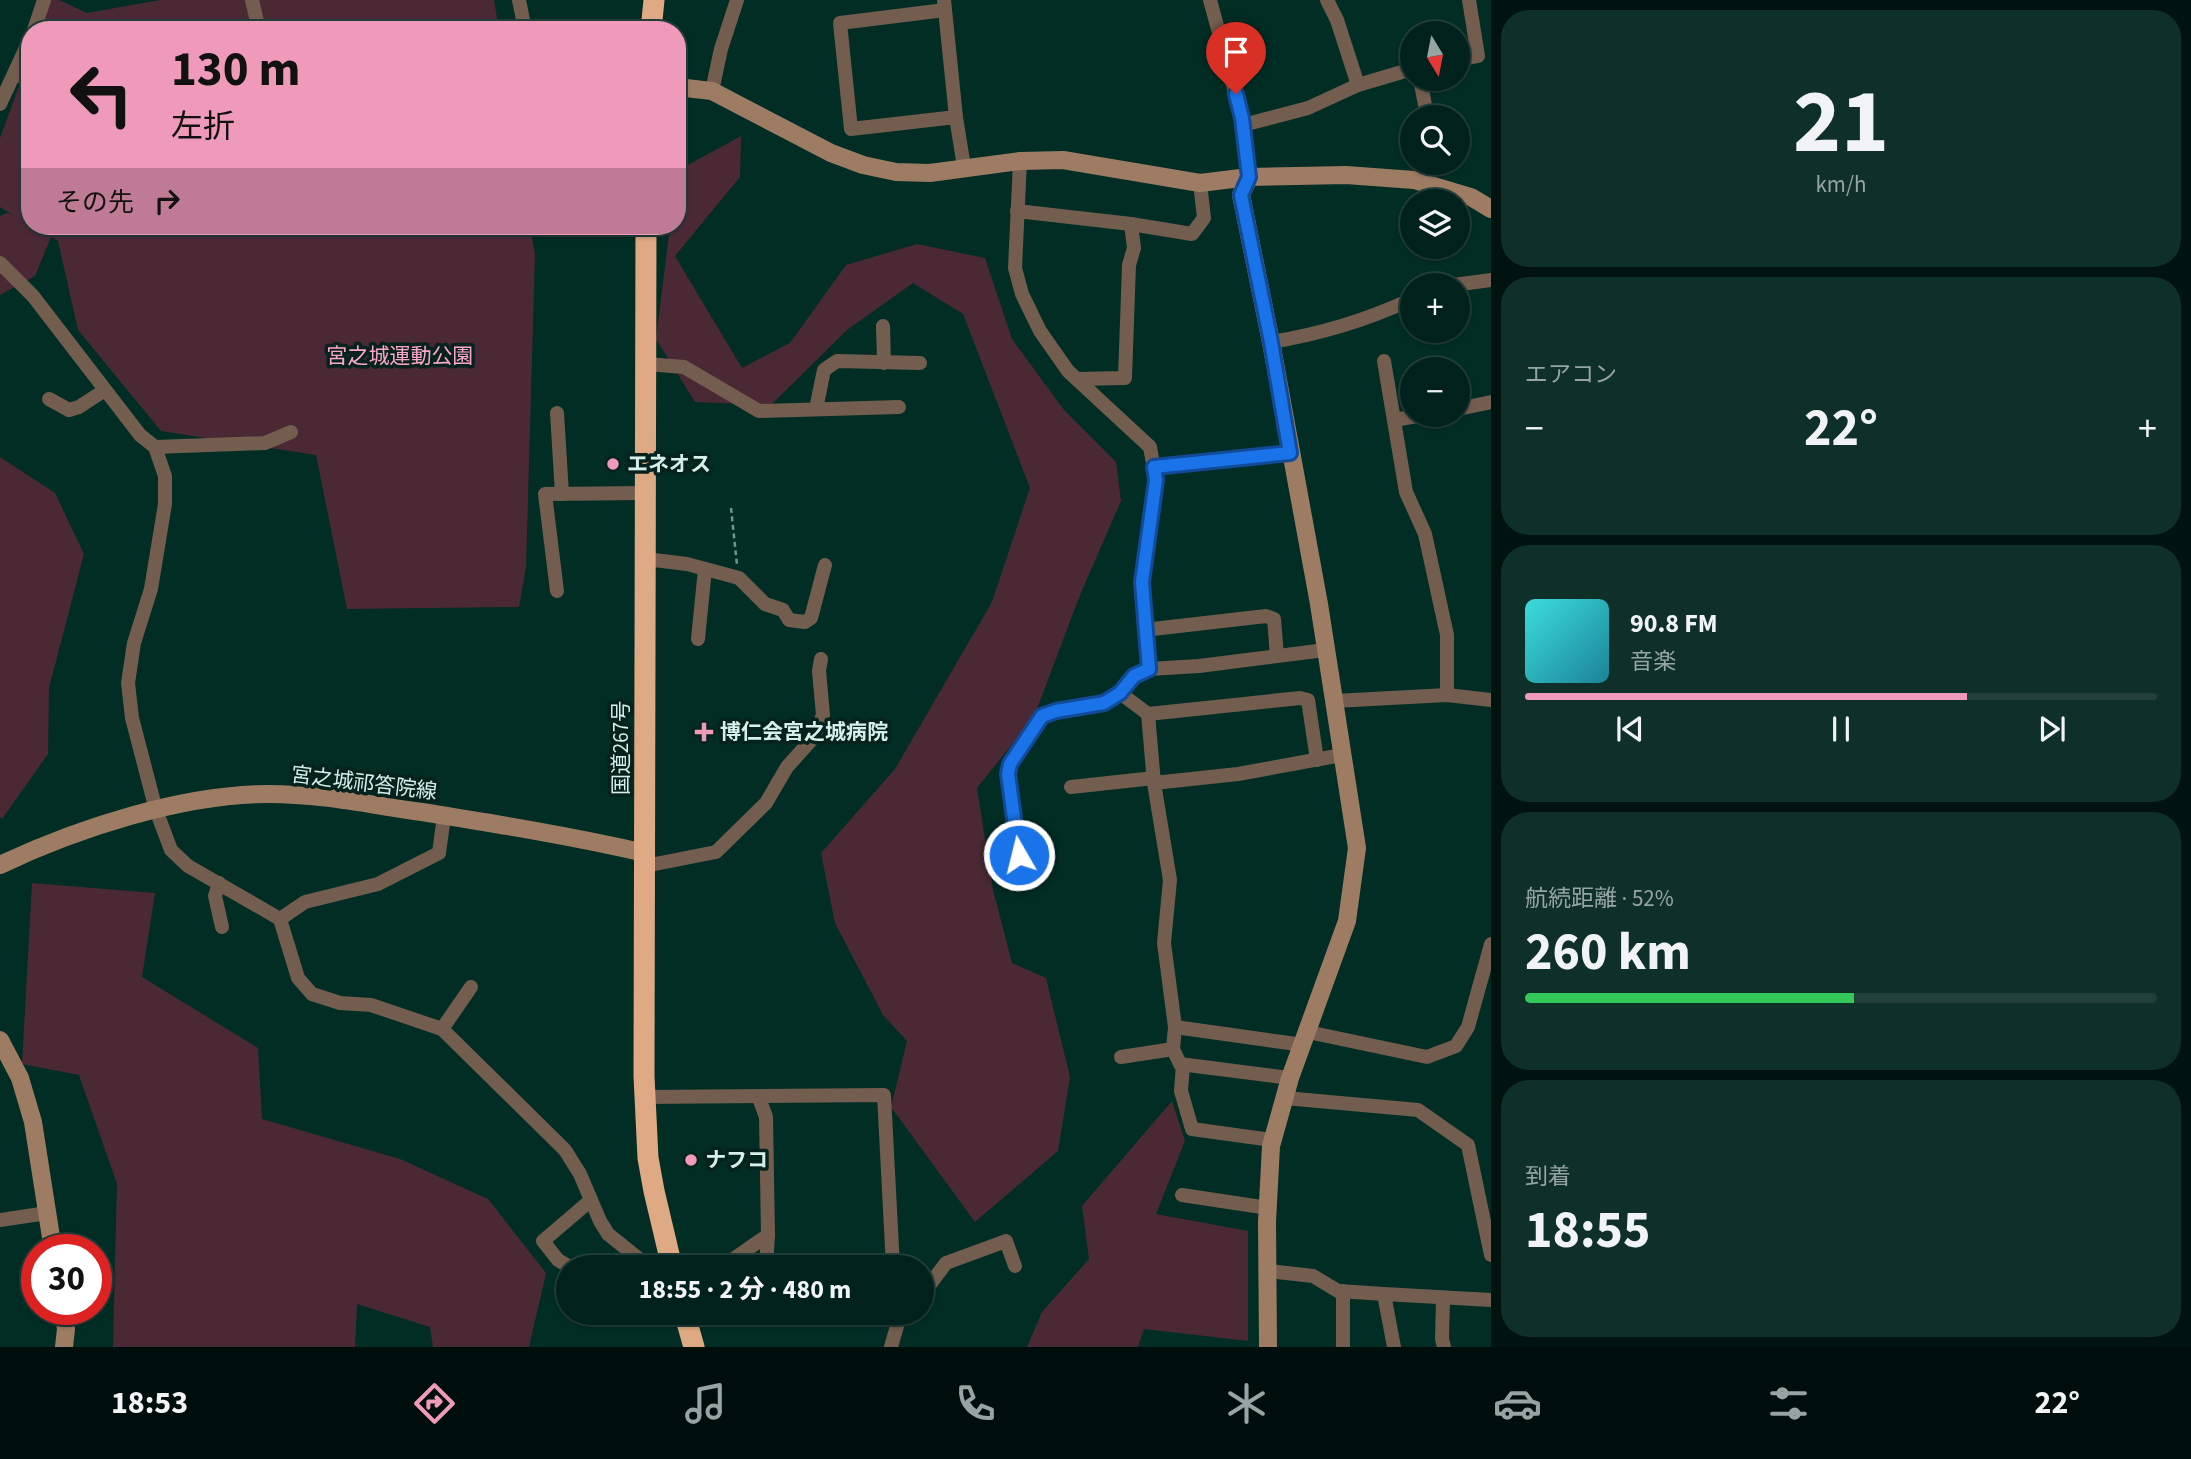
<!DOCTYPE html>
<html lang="ja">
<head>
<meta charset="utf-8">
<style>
  body { margin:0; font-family:"Source Sans 3","Noto Sans JP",sans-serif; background:#0f2f29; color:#f1f3f6; height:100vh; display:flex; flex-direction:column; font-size:26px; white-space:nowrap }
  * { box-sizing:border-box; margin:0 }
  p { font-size:23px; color:#96a4a3 }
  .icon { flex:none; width:38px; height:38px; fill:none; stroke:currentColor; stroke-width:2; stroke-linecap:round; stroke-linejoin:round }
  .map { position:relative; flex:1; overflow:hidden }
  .drawer { display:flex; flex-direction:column; gap:10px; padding:10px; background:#01130f; width:700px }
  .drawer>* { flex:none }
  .top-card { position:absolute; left:21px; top:21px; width:665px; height:214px; border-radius:28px; box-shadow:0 2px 5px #0004,0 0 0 2px #233f3b; background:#ef9ab8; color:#111; overflow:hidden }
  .needle { width:46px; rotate:170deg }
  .tools { position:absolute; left:1400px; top:21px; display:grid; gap:14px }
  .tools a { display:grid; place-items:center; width:70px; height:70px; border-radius:50%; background:#01221c; box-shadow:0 2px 5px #0004,0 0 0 2px #233f3b; font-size:35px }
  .speed { position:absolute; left:21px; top:1234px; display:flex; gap:14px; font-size:35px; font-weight:700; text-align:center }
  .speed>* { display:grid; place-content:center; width:91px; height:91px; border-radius:50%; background:#01221c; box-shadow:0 2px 5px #0004,0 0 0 2px #233f3b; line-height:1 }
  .speed .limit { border:10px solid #d22; background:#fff; color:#111 }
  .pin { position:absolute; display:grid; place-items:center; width:60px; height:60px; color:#fff; margin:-72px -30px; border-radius:50% 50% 50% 0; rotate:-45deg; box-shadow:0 0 7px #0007 }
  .pin .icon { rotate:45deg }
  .me { position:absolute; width:77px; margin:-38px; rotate:352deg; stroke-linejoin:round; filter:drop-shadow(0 0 5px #0008) }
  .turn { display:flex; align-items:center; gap:24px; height:147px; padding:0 35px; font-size:32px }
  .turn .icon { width:91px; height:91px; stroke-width:2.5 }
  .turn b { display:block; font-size:49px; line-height:60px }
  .then { display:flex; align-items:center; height:66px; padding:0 35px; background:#0003; gap:14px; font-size:26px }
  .big { font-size:52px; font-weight:700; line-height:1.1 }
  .drawer .tile { flex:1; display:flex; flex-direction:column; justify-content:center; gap:10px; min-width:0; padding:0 24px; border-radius:28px; background:#0f2f29 }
  .drawer .dial { align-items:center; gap:0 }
  .dial b { font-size:91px; line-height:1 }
  .song { display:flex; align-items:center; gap:21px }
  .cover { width:84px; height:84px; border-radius:10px; background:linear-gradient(135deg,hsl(180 70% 55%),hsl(190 70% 35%)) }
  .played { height:7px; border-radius:4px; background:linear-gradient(90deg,#ef9ab8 70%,#233f3b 70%) }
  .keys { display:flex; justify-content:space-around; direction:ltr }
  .heat { display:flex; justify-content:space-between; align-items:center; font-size:38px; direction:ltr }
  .charge { height:10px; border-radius:5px; background:linear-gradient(90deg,#34c759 52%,#233f3b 0) }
  .trip { position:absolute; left:556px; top:1255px; width:378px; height:70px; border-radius:35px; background:#01221c; box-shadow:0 2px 5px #0004,0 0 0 2px #233f3b; font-weight:700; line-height:70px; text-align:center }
  .tab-bar { display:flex; height:112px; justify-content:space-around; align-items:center; background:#000e0b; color:#96a4a3 }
  .tab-bar .icon { width:49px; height:49px }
  .tab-bar .active { color:#ef9ab8 }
  .tab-bar b { font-size:32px; color:#f1f3f6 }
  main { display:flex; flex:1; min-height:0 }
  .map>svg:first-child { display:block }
  .green { fill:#4a2935 }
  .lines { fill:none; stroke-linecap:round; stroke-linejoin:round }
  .path { stroke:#71948c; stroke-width:2.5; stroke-dasharray:5 3.5; stroke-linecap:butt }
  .street { stroke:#725d4e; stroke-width:14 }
  .secondary { stroke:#9e7c63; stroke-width:18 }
  .highway { stroke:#dea983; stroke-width:21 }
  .route-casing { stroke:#114b97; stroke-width:18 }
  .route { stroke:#1a73e8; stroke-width:12 }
  .poi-dot { fill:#ef9ab8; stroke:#05221c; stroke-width:2.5 }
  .labels { text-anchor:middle; stroke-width:7; stroke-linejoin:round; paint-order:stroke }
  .park-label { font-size:21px; fill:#fea6c5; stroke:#05221c }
  .poi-label { font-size:21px; font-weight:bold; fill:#d4f0e8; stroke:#05221c; text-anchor:start }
  .street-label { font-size:21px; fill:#d4f0e8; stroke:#05221c }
</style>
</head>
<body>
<main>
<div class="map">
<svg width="1491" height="1347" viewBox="0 0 1491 1347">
  <rect width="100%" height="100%" fill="#012d25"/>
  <!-- green -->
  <g class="green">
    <path d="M50 0H59L87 13 160 0H494L499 30H39Z"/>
    <path d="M30 56V226H530L535 255 526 567 519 607 347 609 316 455 161 431 78 330 58 241 51 237 35 276 0 295V216L7 213 13 215 0 207V138Z"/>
    <path d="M741 136 740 177 675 256 742 368 790 343 846 265 917 244 985 258 1012 339 1064 410 1116 462 1121 501 1080 595 1034 717 977 788 993 890 1012 963 1046 978 1070 1077 1058 1151 975 1222 891 1107 907 1041 883 1015 835 923 821 853 895 769 992 602 1030 488 963 314 913 283 847 330 771 405 695 402 656 339 670 226H677V171Z"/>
    <path d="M0 457 55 493 84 554 49 688 48 754 2 819 0 817Z"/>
    <path d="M32 883 155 893 142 977 258 1048 262 1119 400 1159 488 1199 546 1273 529 1347H433L430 1327 357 1304 355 1347H113L117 1184 79 1075 22 1064Z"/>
    <path d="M1172 1101 1185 1141 1156 1214 1248 1231V1341L1144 1329 1138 1347H1027L1042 1312 1089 1259 1082 1206Z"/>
  </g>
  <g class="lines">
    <!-- path -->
    <path class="path" d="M731 508 737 565"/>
    <!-- street -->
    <g class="street">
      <path d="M252 0 259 30"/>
      <path d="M519 0 525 30"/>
      <path d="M944 0 956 117 964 167"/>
      <path d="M1210 0 1242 118 1249 177"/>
      <path d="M1327 0 1337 20 1358 85"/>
      <path d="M945 10 840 23 851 129 956 117"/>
      <path d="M34 30 44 0"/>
      <path d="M1458 60 1478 56 1469 0"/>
      <path d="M15 75 30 78"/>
      <path d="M1420 79 1425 105"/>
      <path d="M712 91 721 49 737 0"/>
      <path d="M0 104 30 39"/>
      <path d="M1243 125 1308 108 1358 85 1412 69"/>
      <path d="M1020 161 1015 268 1022 294 1040 331 1068 371 1150 447 1156 480 1142 582 1149 669"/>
      <path d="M1017 211 1131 224 1192 234 1204 218 1200 183"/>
      <path d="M0 263 33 296 140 435 155 447 165 476V504L151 589 134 643 128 683 132 718 156 810 171 850 188 866 280 919 298 978 312 994 340 1003 371 1005 442 1029 565 1150 580 1174 600 1221 608 1234 649 1267"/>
      <path d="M1454 285 1491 280"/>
      <path d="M883 326 884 363"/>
      <path d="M1271 342C1321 334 1367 320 1412 299"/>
      <path d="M1384 361 1406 492 1425 534 1447 635V695"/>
      <path d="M646 364 684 367 759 411 899 407"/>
      <path d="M1077 379 1125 378 1129 265 1134 248 1131 224"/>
      <path d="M49 399 69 410 79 407 105 390"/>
      <path d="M816 409 824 370 837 361 920 363"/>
      <path d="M1458 409 1491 402"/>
      <path d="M557 413 562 494"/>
      <path d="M1394 420 1423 415"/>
      <path d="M155 447 265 443 291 432"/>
      <path d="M1154 467 1290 453"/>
      <path d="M646 559 687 564 739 578 765 604 783 610 789 620 805 622 811 618 825 565"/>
      <path d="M557 591 545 494 646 493"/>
      <path d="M1144 630 1266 616 1274 619 1277 656"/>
      <path d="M698 639 705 569"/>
      <path d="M1334 701 1447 695 1491 700"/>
      <path d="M1148 714 1300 698 1308 700 1317 760"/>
      <path d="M1154 783 1238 774 1342 755"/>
      <path d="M1071 787 1154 778"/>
      <path d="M1019 855 1008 774 1010 764 1042 716 1056 711 1104 703 1120 693"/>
      <path d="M645 866 716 852 766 803 787 767 814 737 823 715 819 671 821 659"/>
      <path d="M219 883 215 896 222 927"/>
      <path d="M280 919 305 902 378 884 439 853 444 816"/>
      <path d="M1175 1027 1303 1045"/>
      <path d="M442 1029 471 987"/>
      <path d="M1308 1032 1427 1057 1456 1046 1468 1027 1491 944"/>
      <path d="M1121 1057 1173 1049"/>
      <path d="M1183 1065 1181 1091 1192 1129 1272 1140"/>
      <path d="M1290 1078 1180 1064 1173 1049 1175 1027 1164 943 1170 880 1154 783 1148 714 1120 693 1134 676 1149 669 1199 666 1325 650"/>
      <path d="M645 1097 884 1095 893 1267"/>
      <path d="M1285 1098 1418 1110 1468 1145 1491 1255"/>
      <path d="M1182 1195 1268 1208"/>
      <path d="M0 1220 47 1213"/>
      <path d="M570 1267 558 1260 543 1241 591 1200"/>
      <path d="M722 1267 768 1235 766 1117 759 1098"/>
      <path d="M766 1267 768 1235"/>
      <path d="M1269 1271 1313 1276 1338 1291 1384 1294 1394 1347"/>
      <path d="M1384 1294 1491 1300"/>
      <path d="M922 1295 946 1263 1006 1241 1015 1266"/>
      <path d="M1443 1298 1442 1339 1444 1347"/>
      <path d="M891 1347 901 1312"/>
      <path d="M1343 1347V1291"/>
    </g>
    <!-- secondary -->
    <g class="secondary">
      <path d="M677 87 712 91 831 153 863 165 896 172 930 173 1020 161 1063 160 1200 183 1249 177 1346 175 1414 180 1471 197 1491 209"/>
      <path d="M1249 177 1241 195 1271 342 1319 604 1357 848 1347 921 1290 1078 1271 1146 1267 1222 1268 1347"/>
      <path d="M0 865C78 828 183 794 269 794 321 794 371 805 422 812 497 824 571 836 645 853"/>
      <path d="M0 1040 20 1078 33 1122 53 1250"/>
      <path d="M63 1309 66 1329 64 1347"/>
    </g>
    <!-- highway -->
    <g class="highway">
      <path d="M651 30 654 0"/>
      <path d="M646 226 644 1076 648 1158 654 1191 672 1267"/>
      <path d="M684 1312 694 1347"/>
    </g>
  </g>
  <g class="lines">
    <defs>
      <path id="route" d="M1019 855 1008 774 1010 764 1042 716 1056 711 1104 703 1120 693 1134 676 1149 669 1142 582 1156 480 1154 467 1290 453 1271 342 1241 195 1249 177 1242 118 1236 94"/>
    </defs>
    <!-- route casing -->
    <use href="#route" class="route-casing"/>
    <!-- route -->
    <use href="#route" class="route"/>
  </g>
  <!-- markers -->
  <g class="poi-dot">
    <circle cx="613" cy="464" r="7"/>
    <path d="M700.5 721.5h7v7h7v7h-7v7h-7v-7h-7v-7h7z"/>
    <circle cx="691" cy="1160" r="7"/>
  </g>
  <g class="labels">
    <!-- park labels -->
    <g class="park-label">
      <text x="400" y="363">宮之城運動公園</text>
    </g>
    <!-- poi labels -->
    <g class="poi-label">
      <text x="627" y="471">エネオス</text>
      <text x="720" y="739">博仁会宮之城病院</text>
      <text x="705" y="1167">ナフコ</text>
    </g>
    <!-- street labels -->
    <g class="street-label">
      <text transform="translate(621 748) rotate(-90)" y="7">国道267号</text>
      <text transform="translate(364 783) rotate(7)" y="7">宮之城祁答院線</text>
    </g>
  </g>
</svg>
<div class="tools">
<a><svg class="needle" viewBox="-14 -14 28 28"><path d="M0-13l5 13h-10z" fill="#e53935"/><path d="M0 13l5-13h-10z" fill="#96a4a3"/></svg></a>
<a><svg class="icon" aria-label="search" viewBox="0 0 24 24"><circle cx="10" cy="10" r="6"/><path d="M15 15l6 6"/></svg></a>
<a><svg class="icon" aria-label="layers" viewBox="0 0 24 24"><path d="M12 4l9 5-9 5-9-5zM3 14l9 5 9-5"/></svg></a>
<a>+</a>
<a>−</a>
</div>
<div class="speed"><div class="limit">30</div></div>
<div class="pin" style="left:1236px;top:94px;background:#d93025"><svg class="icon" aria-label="arrive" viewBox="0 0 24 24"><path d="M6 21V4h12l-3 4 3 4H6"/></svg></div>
<svg class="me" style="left:1019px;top:855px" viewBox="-20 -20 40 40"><circle r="17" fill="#1a73e8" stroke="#fff" stroke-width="3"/><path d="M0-11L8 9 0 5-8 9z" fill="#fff"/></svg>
<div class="trip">18:55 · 2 分 · 480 m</div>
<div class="top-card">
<div class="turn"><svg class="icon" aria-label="left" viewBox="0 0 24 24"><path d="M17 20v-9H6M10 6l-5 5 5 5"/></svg><div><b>130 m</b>左折</div></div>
<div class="then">その先<svg class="icon" aria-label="right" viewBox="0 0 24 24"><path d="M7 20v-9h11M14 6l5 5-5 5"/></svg></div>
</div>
</div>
<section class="drawer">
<div class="tile dial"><b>21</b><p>km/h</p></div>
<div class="tile"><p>エアコン</p>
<div class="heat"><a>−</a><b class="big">22°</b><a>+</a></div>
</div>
<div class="tile">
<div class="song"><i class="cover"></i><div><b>90.8 FM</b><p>音楽</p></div></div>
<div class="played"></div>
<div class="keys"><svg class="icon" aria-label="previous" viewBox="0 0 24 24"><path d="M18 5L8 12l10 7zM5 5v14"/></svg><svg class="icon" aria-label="pause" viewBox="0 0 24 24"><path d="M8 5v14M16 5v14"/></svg><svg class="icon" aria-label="next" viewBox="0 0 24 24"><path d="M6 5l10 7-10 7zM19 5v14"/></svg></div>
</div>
<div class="tile"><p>航続距離 · 52%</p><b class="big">260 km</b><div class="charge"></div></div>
<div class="tile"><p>到着</p><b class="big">18:55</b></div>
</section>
</main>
<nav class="tab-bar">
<b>18:53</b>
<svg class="icon active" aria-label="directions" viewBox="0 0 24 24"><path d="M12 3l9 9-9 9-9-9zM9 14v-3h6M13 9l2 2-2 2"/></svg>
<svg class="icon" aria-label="music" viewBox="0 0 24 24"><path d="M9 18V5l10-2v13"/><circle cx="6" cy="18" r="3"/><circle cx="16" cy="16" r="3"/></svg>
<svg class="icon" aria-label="phone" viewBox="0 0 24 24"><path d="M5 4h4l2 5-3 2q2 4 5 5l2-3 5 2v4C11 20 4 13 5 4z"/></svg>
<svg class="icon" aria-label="climate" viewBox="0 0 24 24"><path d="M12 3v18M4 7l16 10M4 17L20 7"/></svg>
<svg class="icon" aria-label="car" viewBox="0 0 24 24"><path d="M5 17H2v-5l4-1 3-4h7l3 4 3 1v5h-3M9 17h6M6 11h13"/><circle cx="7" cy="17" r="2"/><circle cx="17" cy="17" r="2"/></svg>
<svg class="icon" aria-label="filters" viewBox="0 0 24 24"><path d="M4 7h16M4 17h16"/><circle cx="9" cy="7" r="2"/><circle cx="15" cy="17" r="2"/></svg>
<b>22°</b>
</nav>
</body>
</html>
